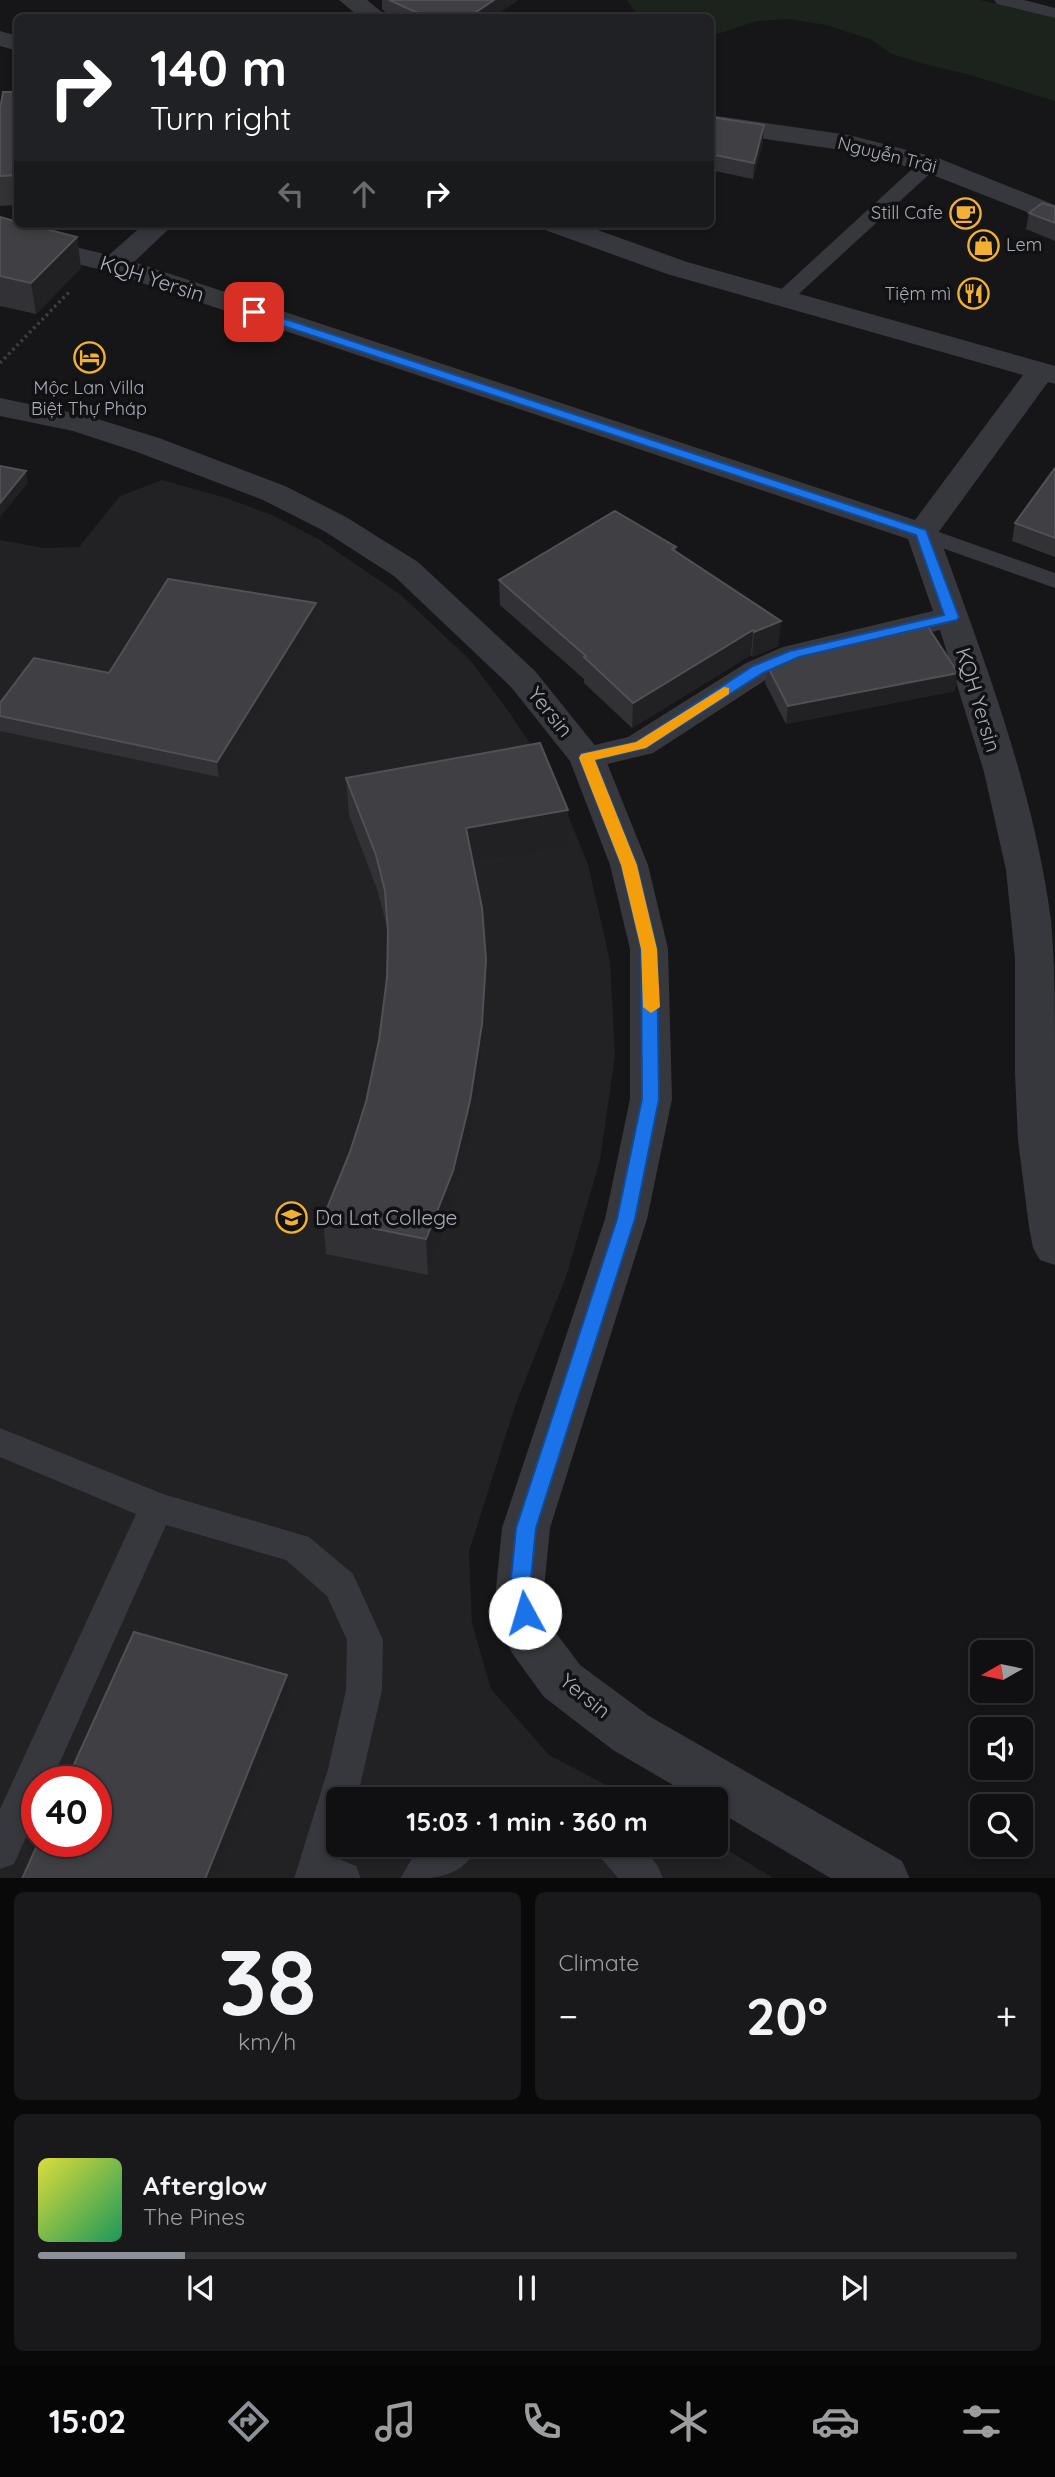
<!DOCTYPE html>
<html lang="en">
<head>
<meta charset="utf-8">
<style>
  body { margin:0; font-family:Quicksand,sans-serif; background:#19191b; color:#f1f3f6; height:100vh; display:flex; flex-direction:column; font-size:26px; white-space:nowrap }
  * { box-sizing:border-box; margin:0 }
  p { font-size:23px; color:#9c9d9f }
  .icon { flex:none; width:38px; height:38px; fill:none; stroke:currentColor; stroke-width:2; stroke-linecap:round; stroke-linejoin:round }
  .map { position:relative; height:1878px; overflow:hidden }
  .sheet { display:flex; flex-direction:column; gap:14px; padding:14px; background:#09090a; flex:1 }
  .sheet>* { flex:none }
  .hud { position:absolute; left:14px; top:14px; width:700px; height:214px; border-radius:10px; box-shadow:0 4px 10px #0003,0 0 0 2px #303032; background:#202124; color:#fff; overflow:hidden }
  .needle { width:46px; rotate:261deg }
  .tools { position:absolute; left:970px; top:1640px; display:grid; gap:14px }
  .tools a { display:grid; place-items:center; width:63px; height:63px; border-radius:10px; background:#101012; box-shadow:0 4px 10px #0003,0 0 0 2px #303032; font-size:35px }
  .speed { position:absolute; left:21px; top:1766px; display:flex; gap:14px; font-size:35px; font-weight:700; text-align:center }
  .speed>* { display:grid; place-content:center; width:91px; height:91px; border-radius:50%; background:#101012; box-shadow:0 4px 10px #0003,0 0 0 2px #303032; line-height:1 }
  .speed .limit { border:10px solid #d22; background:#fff; color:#111 }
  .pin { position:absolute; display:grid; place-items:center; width:60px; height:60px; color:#fff; margin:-30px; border-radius:14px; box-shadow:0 4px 10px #0006 }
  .me { position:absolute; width:77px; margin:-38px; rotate:354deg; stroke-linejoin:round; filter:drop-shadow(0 0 5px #0008) }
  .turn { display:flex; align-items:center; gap:24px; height:147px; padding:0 21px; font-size:32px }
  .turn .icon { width:91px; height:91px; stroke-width:2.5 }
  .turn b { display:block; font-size:49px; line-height:60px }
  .lanes { display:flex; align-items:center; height:66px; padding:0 21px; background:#0003; justify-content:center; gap:35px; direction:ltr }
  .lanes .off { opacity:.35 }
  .big { font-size:52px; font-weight:700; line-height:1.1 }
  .sheet .card { flex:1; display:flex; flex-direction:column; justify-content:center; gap:10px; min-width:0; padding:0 24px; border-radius:10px; background:#19191b }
  .sheet .dial { align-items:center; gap:0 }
  .dial b { font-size:91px; line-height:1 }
  .song { display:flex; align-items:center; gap:21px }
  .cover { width:84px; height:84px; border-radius:10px; background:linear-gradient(135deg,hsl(60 70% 55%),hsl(150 70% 35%)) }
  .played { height:7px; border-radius:4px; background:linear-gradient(90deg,#8c9099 15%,#303032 15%) }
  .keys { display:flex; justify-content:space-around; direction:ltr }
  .heat { display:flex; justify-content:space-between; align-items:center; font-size:38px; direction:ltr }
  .sheet .tiles { flex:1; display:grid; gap:14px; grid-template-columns:1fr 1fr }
  .card:last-child { grid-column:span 2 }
  .trip { position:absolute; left:326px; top:1787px; width:402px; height:70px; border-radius:10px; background:#101012; box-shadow:0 4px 10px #0003,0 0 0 2px #303032; font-weight:700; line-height:70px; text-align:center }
  .menu { display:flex; height:112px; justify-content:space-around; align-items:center; background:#060607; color:#9c9d9f }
  .menu .icon { width:49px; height:49px }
  .menu .current { color:#8c9099 }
  .menu b { font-size:32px; color:#f1f3f6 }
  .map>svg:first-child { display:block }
  .built { fill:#222225; fill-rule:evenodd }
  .green { fill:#1c231d }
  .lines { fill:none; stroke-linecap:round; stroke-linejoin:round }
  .path { stroke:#3d3f44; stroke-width:3.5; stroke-dasharray:2.5 3.5; stroke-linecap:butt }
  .service { fill:#37383d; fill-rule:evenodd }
  .minor { fill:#37383d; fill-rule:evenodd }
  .tertiary { fill:#37383d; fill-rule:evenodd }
  .wall { fill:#323236 }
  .shaded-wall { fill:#212124 }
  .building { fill:#3f3f44; stroke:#4f5156; stroke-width:2 }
  .route { fill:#1a73e8; stroke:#114b97; stroke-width:2 }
  .slow { fill:#f59e0b }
  .labels { text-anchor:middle; stroke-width:7; stroke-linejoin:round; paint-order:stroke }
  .far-street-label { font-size:18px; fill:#a8adb8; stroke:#111113 }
  .far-poi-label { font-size:18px; fill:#a8adb8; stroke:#111113; text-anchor:end }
  .street-label { font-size:21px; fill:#a8adb8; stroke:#111113 }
  .poi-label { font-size:21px; fill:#a8adb8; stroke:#111113; text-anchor:start }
</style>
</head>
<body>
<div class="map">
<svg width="1055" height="1879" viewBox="0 0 1055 1879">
  <rect width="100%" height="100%" fill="#161618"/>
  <!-- built -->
  <path class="built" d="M162 480 223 497 272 515 320 540 401 595 470 660 509 712 552 777 588 864 610 961 615 1056 600 1160 566 1277 515 1406 469 1552 472 1623 491 1689 549 1755 633 1799H338V1844L716 1843 773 1878H0V540L44 548 79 547 120 496ZM37 1782H96V1841H37Z"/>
  <!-- green -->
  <path class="green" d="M627 0H980L1055 18V101L967 74 924 64 892 54 870 39 826 25 790 19 757 21 711 36 710 18 639 17Z"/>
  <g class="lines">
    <!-- path -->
    <path class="path" d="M0 363 70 291"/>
    <!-- service -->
    <g class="service">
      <path d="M994 0H1024L1055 8V18L997 4Z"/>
      <path d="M929 158 939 164 936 168 790 302H776L773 298 776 294 922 160Z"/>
      <path d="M922 526 1055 573V588L914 538 910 533 914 528Z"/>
      <path d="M0 1428 163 1494 309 1537 353 1574 383 1640 382 1690 357 1799H338V1844H343L339 1859 356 1866 361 1879H294L328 1769 346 1690 347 1640 327 1596 286 1560 166 1525 51 1782H37V1813L14 1864 0 1869V1809L136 1514 0 1457Z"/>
      <path d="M427 1844H479C463 1879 433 1879 400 1879L415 1853Z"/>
      <path d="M595 1844H639L658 1866 663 1879H619L600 1857Z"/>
    </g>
    <!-- minor -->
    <g class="minor">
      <path d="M339 0H367L389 18H361Z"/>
      <path d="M0 31 18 36V51L0 46Z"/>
      <path d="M710 115 849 135 938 158 1055 205V223L920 170 848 151 710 131Z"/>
      <path d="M144 224H174L134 262 915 520 1023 375 667 274 545 230 541 224H581L687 262 1055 366V384L1048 382 938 533C984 659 1033 786 1051 920 1055 965 1055 1012 1055 1058 1055 1127 1055 1196 1055 1265L1040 1260 1033 1248 1029 1227 1018 1140 1015 1074V958L1006 870 984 772 940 630 806 662 770 677 653 753 587 769 574 766 569 758 574 750 628 737 746 663 783 647 933 611 908 539 106 271 0 245V229L109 255Z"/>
    </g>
    <!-- tertiary -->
    <path class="tertiary" d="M0 398 91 417 159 438 285 486 346 517 418 562 535 671 605 758 648 865 668 949 672 1099 647 1219 550 1528 544 1589 553 1629 580 1665 649 1716 902 1861 910 1879H832L716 1810V1799H697L613 1750 544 1697 512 1653 505 1637 496 1589 502 1528 605 1219 630 1099V949L610 865 570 761 511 687 394 576 324 531 263 500 137 452 73 431 0 416Z"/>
  </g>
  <!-- wall -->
  <g class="wall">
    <path d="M382 0H518L491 18H392L382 9Z"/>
    <path d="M18 92V205L0 206V104Z"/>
    <path d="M710 117 763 141 753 179 710 170Z"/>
    <path d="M1055 207V241L1026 229 1029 213Z"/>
    <path d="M0 217 77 237 81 268 36 314 0 306Z"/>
    <path d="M1055 468V557L1012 541 1015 523Z"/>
    <path d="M676 547V552L781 621 778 646 752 657 751 655 632 728 584 683V679L500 605 499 580Z"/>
    <path d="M317 619 219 777 0 731V703L109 673Z"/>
    <path d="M814 651 955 691 786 724 765 683 767 665Z"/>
    <path d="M346 778 568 810V847L473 864 486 959 487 996 483 1061 471 1138 454 1207 428 1275 326 1254 323 1218 350 1152 366 1102 379 1040 387 978 388 944 387 927 378 892 349 815Z"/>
  </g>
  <!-- shaded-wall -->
  <g class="shaded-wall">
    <path d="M494 0H518L491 18H467Z"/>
    <path d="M764 125 763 141 753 179 754 163Z"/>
    <path d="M77 237 81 268 36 314 31 283Z"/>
    <path d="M26 471 28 483 0 517V503Z"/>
    <path d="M316 603 317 619 219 777 217 762Z"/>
    <path d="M781 621 778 646 752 657 754 632Z"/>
    <path d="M753 630 751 655 632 728 633 703Z"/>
    <path d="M958 673 955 691 786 724 788 706Z"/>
    <path d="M568 810V847L467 865 466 828Z"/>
    <path d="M486 959 487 996 483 1061 471 1138 454 1207 428 1275 426 1239Z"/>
    <path d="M287 1675 290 1692 215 1879H205Z"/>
  </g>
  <!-- building -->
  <g class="building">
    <path d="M389 0H494L467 18H405L416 12Z"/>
    <path d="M3 92H18V175L0 176V104H1Z"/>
    <path d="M710 117 764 125 754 163 710 154Z"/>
    <path d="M1042 203 1055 207V223L1029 213Z"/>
    <path d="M0 217 18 222V224H26L77 237 31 283 0 276Z"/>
    <path d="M0 466 26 471 0 503Z"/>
    <path d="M1055 468V538L1015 523Z"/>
    <path d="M615 511 676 547 672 549 781 621 754 632 753 630 633 703 584 657 586 656 499 580Z"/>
    <path d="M168 579 316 603 217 762 0 716V703L34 658 109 673Z"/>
    <path d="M928 627 958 673 788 706 767 665 808 647 814 651Z"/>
    <path d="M540 743 568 810 466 828 482 908 486 959 482 1024 470 1101 453 1171 426 1239 323 1218 350 1152 366 1102 379 1040 387 978 388 932 385 891 376 855 346 778Z"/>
    <path d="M134 1632 287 1675 205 1879H22L39 1841H96V1782H66Z"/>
  </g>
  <!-- route -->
  <path class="route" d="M250 310H258L926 530 959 617 957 620 799 657 763 673 646 748 595 760 637 865 657 949 659 1099 635 1219 536 1528 530 1589 535 1613 532 1620 525 1622 518 1620 510 1589 516 1528 617 1219 642 1099 641 949 621 865 579 758 581 754 636 742 753 666 790 651 944 615 916 535 250 315Z"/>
  <!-- slow -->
  <path class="slow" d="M724 687 729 688V694L646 748 595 760 637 865 657 949 660 1007 651 1013 643 1007 641 949 621 865 579 758 581 754 636 742Z"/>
  <!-- icons -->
  <defs>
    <symbol id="cafe-ring" viewBox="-11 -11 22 22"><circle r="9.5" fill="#111113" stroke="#f2b134" stroke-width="1.5"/><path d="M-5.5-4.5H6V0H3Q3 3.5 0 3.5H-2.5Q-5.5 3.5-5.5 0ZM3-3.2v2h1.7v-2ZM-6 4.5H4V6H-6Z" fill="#f2b134"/></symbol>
    <symbol id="shop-ring" viewBox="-11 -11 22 22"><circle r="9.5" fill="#111113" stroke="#f2b134" stroke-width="1.5"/><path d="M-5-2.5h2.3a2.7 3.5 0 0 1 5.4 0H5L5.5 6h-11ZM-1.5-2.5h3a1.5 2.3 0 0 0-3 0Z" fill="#f2b134"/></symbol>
    <symbol id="restaurant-ring" viewBox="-11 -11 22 22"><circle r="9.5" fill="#111113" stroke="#f2b134" stroke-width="1.5"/><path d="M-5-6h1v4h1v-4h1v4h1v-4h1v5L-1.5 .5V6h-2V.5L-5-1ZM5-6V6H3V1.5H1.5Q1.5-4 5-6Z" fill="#f2b134"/></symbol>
    <symbol id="hotel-ring" viewBox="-11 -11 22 22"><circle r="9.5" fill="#111113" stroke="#f2b134" stroke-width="1.5"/><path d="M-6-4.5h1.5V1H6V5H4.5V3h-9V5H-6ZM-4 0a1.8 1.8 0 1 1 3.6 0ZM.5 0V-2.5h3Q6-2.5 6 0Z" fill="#f2b134"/></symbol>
    <symbol id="university-ring" viewBox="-11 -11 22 22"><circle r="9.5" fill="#111113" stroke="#f2b134" stroke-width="1.5"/><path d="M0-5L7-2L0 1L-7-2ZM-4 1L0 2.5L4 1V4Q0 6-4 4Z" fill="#f2b134"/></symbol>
  </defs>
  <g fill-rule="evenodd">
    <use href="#cafe-ring" x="948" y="196" width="35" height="35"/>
    <use href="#shop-ring" x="966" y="228" width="35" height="35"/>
    <use href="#restaurant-ring" x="956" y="276" width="35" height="35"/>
    <use href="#hotel-ring" x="72" y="340" width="35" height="35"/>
    <use href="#university-ring" x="274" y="1200" width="35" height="35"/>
  </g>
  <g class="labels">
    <!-- far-street labels -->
    <g class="far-street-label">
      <text transform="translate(887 155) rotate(14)" y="6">Nguyễn Trãi</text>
    </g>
    <!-- far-poi labels -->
    <g class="far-poi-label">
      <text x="943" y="219">Still Cafe</text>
      <text x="1006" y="251" text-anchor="start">Lem</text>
      <text x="951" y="300">Tiệm mì</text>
      <text x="89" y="394" text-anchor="middle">Mộc Lan Villa<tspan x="89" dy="21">Biệt Thự Pháp</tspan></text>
    </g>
    <!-- street labels -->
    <g class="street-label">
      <text transform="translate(152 279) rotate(18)" y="7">KQH Yersin</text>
      <text transform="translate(978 700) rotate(73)" y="7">KQH Yersin</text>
      <text transform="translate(550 712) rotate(51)" y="7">Yersin</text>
      <text transform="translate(585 1696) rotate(39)" y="7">Yersin</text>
    </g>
    <!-- poi labels -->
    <g class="poi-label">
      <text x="315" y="1225">Da Lat College</text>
    </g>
  </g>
</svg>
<div class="tools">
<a><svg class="needle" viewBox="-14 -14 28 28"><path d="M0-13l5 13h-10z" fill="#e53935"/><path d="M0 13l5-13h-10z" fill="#9c9d9f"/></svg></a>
<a><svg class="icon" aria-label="sound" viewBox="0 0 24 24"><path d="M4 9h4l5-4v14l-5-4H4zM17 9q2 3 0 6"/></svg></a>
<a><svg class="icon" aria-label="search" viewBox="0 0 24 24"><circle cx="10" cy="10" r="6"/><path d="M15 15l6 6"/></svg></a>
</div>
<div class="speed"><div class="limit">40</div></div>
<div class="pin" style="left:254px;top:312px;background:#d93025"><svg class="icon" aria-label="arrive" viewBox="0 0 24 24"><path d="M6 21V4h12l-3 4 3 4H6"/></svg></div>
<svg class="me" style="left:525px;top:1613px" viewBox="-20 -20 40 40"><circle r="19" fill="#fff"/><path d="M0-13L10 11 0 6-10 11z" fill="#1a73e8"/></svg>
<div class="trip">15:03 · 1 min · 360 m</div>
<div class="hud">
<div class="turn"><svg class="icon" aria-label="right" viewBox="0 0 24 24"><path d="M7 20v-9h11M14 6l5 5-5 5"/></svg><div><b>140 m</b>Turn right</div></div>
<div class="lanes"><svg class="icon off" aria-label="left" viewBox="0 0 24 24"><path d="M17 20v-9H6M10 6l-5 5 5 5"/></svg><svg class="icon off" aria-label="ahead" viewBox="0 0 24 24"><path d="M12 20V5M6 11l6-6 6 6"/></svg><svg class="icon" aria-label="right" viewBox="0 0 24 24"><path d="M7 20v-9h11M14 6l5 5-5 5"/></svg></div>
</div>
</div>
<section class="sheet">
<div class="tiles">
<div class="card dial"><b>38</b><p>km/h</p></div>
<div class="card"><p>Climate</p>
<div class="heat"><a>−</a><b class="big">20°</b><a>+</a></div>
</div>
<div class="card">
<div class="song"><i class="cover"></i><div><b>Afterglow</b><p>The Pines</p></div></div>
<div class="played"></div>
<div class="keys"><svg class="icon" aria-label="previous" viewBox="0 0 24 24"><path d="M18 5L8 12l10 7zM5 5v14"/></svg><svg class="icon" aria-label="pause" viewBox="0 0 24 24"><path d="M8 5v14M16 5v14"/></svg><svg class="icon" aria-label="next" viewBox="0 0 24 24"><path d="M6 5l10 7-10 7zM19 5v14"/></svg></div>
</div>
</div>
</section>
<nav class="menu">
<b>15:02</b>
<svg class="icon current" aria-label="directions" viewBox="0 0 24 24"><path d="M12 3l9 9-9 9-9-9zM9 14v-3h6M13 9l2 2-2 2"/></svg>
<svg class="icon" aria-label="music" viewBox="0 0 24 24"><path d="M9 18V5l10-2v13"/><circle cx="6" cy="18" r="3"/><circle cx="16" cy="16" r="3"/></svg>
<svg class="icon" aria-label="phone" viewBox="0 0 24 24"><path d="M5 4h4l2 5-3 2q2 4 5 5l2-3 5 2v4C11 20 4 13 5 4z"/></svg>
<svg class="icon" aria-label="climate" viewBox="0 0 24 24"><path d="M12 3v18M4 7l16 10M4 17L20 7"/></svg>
<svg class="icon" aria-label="car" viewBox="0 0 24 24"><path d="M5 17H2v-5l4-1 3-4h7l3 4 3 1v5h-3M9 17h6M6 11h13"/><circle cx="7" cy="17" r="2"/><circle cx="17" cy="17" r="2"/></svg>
<svg class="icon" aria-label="filters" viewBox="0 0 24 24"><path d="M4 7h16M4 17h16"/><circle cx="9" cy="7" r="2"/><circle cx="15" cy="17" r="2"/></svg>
</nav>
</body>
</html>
